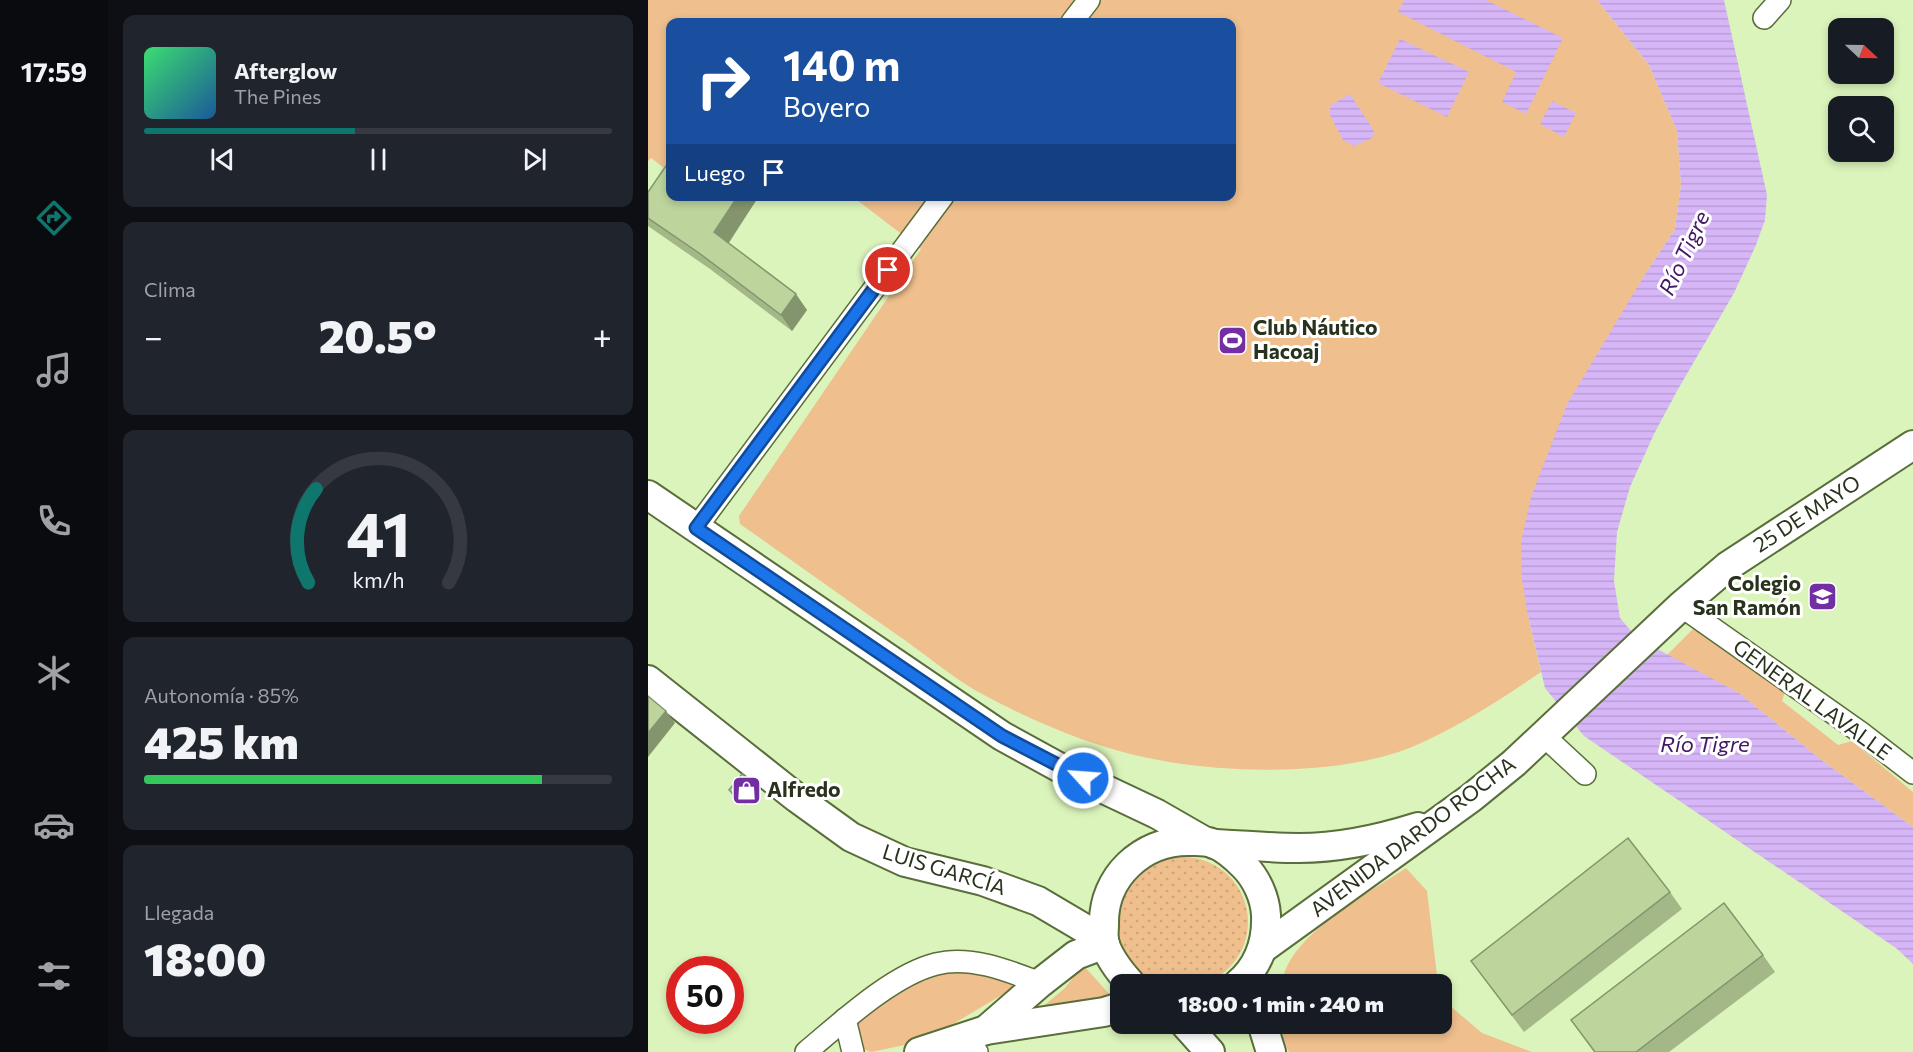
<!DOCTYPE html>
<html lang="es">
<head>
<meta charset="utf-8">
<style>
  body { margin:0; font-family:Commissioner,sans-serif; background:#20242c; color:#f1f3f6; height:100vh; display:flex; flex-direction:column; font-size:22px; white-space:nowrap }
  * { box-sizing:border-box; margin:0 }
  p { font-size:20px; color:#9ea1a6 }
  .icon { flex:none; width:33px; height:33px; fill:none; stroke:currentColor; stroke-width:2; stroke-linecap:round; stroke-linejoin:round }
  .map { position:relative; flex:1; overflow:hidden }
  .side { display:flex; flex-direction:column; gap:15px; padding:15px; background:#0d0f14; width:540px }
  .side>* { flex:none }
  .banner { position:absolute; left:18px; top:18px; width:570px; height:183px; border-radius:12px; box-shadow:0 3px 9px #0003; background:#1a4fa0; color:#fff; overflow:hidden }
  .needle { width:39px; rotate:112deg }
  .fabs { position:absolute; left:1180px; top:18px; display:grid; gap:12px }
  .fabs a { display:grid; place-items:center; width:66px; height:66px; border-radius:12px; background:#171b24; box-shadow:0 3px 9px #0003; font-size:30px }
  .speed { position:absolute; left:18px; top:956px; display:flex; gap:12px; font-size:30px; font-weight:700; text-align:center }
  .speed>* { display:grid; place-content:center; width:78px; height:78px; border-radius:50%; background:#171b24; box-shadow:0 3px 9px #0003; line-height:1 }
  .speed .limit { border:9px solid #d22; background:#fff; color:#111 }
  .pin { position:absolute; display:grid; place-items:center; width:51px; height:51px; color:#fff; margin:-26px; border:3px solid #fff; border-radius:50%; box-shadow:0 2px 6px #0007 }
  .me { position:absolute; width:66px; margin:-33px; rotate:296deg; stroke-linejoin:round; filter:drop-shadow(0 0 4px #0008) }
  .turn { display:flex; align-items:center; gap:21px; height:126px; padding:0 18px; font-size:27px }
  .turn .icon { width:78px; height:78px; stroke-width:2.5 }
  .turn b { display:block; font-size:42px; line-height:51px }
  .then { display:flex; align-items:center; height:57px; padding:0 18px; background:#0003; gap:12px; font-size:22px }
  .big { font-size:45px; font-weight:800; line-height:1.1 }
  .side .tile { flex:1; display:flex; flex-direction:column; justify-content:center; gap:9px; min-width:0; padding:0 21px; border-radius:12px; background:#20242c }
  .side .dial { align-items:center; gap:0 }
  .dial svg { height:156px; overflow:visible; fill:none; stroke:#363941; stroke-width:7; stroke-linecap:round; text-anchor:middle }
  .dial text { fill:#f1f3f6; stroke:none }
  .song { display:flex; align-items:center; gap:18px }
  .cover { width:72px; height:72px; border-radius:9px; background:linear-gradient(135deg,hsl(140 70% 55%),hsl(210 70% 35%)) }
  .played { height:6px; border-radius:3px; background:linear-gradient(90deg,#0f766e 45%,#363941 45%) }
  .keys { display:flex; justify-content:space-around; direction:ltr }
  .heat { display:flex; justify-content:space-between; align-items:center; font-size:33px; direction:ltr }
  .charge { height:9px; border-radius:4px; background:linear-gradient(90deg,#34c759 85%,#363941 0) }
  .trip { position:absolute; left:462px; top:974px; width:342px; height:60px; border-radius:12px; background:#171b24; box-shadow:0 3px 9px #0003; font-weight:800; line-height:60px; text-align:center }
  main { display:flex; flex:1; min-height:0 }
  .dock { display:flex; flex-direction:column; width:108px; justify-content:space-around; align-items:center; background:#090b0e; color:#9ea1a6 }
  .dock .icon { width:42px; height:42px }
  .dock .current { color:#0f766e }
  .dock b { font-size:27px; color:#f1f3f6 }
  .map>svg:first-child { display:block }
  .grass { fill:url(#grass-dots) }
  .park { fill:#efbf8d }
  .water { fill:url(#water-rules) }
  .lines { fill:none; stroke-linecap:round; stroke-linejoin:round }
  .street-casing { stroke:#596e3b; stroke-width:24 }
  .secondary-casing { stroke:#596e3b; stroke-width:32 }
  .street { stroke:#fff; stroke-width:21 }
  .secondary { stroke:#fff; stroke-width:28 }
  .wall { fill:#a3b787 }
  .shaded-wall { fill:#84956e }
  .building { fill:#bdd59d; stroke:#84956e; stroke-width:1.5 }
  .route-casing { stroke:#114b97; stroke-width:15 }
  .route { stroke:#1a73e8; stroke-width:10 }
  .labels { text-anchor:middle; stroke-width:6; stroke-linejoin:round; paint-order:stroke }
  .poi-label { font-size:21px; font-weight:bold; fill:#28321c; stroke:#fff; text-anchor:start }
  .street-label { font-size:21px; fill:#28321c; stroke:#fff }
  .water-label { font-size:22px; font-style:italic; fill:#441964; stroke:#fff }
</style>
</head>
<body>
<main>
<nav class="dock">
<b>17:59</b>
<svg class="icon current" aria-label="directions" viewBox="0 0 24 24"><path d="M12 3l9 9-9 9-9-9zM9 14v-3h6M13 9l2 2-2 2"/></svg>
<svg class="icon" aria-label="music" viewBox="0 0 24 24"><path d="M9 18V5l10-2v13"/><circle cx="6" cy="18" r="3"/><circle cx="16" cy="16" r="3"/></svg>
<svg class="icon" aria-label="phone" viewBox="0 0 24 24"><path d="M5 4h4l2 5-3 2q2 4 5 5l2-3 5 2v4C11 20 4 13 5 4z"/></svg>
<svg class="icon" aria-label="climate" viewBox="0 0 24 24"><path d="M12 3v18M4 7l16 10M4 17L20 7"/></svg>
<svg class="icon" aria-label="car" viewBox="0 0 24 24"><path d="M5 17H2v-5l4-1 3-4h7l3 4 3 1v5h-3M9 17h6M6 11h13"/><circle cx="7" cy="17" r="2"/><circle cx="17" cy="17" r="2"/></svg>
<svg class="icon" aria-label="filters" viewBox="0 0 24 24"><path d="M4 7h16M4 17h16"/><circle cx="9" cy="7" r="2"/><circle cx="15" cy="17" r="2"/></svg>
</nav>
<section class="side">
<div class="tile">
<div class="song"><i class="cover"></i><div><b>Afterglow</b><p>The Pines</p></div></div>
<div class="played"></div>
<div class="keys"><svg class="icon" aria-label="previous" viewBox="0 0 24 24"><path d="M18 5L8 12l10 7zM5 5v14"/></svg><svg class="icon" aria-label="pause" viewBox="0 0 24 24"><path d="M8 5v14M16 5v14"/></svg><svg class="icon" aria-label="next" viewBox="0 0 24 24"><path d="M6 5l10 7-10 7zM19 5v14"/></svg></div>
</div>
<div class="tile"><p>Clima</p>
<div class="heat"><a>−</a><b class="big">20.5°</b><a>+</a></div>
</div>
<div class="tile dial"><svg viewBox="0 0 100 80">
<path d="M14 69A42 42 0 1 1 86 69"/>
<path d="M14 69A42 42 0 0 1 18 21" stroke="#0f766e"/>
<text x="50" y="56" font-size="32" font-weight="700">41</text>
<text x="50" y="72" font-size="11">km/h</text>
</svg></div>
<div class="tile"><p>Autonomía · 85%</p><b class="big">425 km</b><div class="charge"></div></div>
<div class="tile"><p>Llegada</p><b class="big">18:00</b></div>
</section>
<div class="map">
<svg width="1265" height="1052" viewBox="0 0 1265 1052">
  <defs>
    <pattern id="grass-dots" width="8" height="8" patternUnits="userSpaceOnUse" patternTransform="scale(1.5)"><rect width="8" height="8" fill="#efbf8d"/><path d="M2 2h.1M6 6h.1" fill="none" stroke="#cda579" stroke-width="1.8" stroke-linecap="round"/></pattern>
    <pattern id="water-rules" width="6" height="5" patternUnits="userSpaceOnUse" patternTransform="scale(1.5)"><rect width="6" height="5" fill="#d7b6f8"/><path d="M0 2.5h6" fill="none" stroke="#b99dd4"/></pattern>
  </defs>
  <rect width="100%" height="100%" fill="#dbf4bb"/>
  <!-- grass -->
  <circle class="grass" cx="535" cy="922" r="65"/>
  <!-- park -->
  <g class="park">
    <path d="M0 0H949L1001 65 1029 131 1033 185 1027 229 996 276 880 616 893 672C852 700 810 727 764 747 692 776 580 774 505 759 447 748 388 723 336 695 309 681 283 659 258 641 202 602 148 563 92 524L91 516 273 249 205 197 584 196V22H22V168L20 171 3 158 0 161Z"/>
    <path d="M1047 627 1137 692 1134 701 1190 745 1204 741 1265 792V827L1176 762 1091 693 1019 655Z"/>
    <path d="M758 868 779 891 790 984H634C639 936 721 893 758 868Z"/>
    <path d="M435 965 463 996 387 1013 417 988Z"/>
    <path d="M314 968 372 984 290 1033 266 1043 223 1052 206 1045 209 1024 240 996 284 972Z"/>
    <path d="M794 999 834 1033 884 1052H641L635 1039 633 1023H794Z"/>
  </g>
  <!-- water -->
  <g class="water">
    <path d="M756 0H838L915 38 878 114 854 102 868 72 750 12Z"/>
    <path d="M949 0H1076L1119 195 1117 220 1108 245 1086 293 1029 391 1006 434 982 487 969 532 966 581 972 618 989 638 1091 693 1176 762 1265 827V964L1248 948 936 736 897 688 880 616 874 580 873 542 883 497 919 404 996 276 1027 229 1033 185 1029 131 1001 65Z"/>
    <path d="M752 39 821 72 799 117 730 83Z"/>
    <path d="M702 94 726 131 724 138 706 146 695 140 681 113 683 105Z"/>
    <path d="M904 101 928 113 916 137 892 124Z"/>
  </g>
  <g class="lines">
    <defs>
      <g id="street">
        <path d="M1116 18 1132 0"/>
        <path d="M424 22 441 0"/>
        <path d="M48 528 295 196"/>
        <path d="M1033 606 1212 732 1265 773"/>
        <path d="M896 736 937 774"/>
        <path d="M197 1019 205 1052"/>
        <path d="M318 1038 329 1052"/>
        <path d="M158 1052C193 1023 244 975 288 964 322 955 361 971 392 983"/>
      </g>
      <g id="secondary">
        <path d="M0 495 354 736 416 770 509 814 556 841"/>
        <path d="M0 680 149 798 203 837 257 862 335 881 390 901 456 940"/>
        <path d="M566 844C594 845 622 848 651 848 691 848 732 839 770 827"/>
        <path d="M614 949 823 798 866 763 1033 606 1080 566 1265 445"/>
        <path d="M483 984C472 972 461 958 456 942 455 936 456 930 456 924 455 877 494 841 540 841 549 841 558 840 567 844 578 849 587 857 596 866 608 878 617 897 618 915 619 941 611 966 590 984"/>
        <path d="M536 1023 562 1052"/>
        <path d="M614 1023 623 1052"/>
        <path d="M338 1030 392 983 428 955 457 944"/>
        <path d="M271 1052 338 1030 456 1012 472 1007"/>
      </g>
    </defs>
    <!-- street casing -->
    <use href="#street" class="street-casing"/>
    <!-- secondary casing -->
    <use href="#secondary" class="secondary-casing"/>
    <!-- street -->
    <use href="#street" class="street"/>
    <!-- secondary -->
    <use href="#secondary" class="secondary"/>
  </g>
  <!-- wall -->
  <g class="wall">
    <path d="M0 192 22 196H108L109 199 81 243 159 310 144 331 62 269 0 226Z"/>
    <path d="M107 784 110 788 97 805 84 795 81 790Z"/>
    <path d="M1022 892 1034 909 876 1032 823 961Z"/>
    <path d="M1115 955 1127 972 1021 1052H946L923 1020Z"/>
  </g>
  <!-- shaded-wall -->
  <g class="shaded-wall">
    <path d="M90 196H108L109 199 77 248 66 232Z"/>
    <path d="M148 294 159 310 144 331 133 315Z"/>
    <path d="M18 711 27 723 0 757V733Z"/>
    <path d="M107 784 110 788 97 805 94 801Z"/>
  </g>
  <!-- building -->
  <g class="building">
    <path d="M22 160V196H90L66 232 148 294 133 315 51 253 0 218V192Z"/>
    <path d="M0 696 18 711 0 733Z"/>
    <path d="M94 774 107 784 94 801 81 790Z"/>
    <path d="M980 838 1022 892 864 1015 823 961Z"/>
    <path d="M1076 903 1115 955 988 1052H947L923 1020Z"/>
  </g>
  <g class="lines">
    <defs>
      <path id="route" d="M240 270 48 528 354 736 435 778"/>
    </defs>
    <!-- route casing -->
    <use href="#route" class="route-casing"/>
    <!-- route -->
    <use href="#route" class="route"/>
  </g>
  <!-- icons -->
  <defs>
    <symbol id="stadium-square" viewBox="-11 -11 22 22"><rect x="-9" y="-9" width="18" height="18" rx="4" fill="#722ea2" stroke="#fff"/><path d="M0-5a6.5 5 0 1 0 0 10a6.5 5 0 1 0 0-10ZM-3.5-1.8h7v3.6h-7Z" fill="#fff"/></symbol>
    <symbol id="school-square" viewBox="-11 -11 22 22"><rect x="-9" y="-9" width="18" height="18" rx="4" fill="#722ea2" stroke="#fff"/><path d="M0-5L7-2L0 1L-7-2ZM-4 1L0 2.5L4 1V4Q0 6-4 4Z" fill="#fff"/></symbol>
    <symbol id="shop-square" viewBox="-11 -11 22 22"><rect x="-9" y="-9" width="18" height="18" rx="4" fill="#722ea2" stroke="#fff"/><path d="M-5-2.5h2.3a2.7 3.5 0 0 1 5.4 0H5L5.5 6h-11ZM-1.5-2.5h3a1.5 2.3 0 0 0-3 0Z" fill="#fff"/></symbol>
  </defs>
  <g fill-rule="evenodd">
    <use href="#stadium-square" x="568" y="324" width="33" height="33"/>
    <use href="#school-square" x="1158" y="580" width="33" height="33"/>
    <use href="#shop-square" x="82" y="774" width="33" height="33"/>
  </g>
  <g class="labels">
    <!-- poi labels -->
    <g class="poi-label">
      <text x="605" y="335">Club Náutico<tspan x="605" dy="24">Hacoaj</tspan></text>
      <text x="1153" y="591" text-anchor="end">Colegio<tspan x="1153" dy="24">San Ramón</tspan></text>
      <text x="119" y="797">Alfredo</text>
    </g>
    <!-- street labels -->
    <g class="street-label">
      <text transform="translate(1159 514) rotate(-33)" y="7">25 DE MAYO</text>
      <text transform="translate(1164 700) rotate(36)" y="7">GENERAL LAVALLE</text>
      <text transform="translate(765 837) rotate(-37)" y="7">AVENIDA DARDO ROCHA</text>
      <text transform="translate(296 870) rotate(17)" y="7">LUIS GARCÍA</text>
    </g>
    <!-- water labels -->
    <g class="water-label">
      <text transform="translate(1036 253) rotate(-65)" y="8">Río Tigre</text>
      <text x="1057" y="752">Río Tigre</text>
    </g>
  </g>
</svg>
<div class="fabs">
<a><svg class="needle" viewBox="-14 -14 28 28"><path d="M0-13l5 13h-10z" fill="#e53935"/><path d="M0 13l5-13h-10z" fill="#9ea1a6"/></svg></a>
<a><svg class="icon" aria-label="search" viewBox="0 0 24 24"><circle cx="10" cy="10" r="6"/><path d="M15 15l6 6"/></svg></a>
</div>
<div class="speed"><div class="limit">50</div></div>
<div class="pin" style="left:240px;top:270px;background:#d93025"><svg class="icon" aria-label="arrive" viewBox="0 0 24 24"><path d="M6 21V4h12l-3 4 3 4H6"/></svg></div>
<svg class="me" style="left:435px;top:778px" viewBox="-20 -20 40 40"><circle r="17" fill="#1a73e8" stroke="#fff" stroke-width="3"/><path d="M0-11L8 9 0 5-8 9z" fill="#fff"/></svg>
<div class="trip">18:00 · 1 min · 240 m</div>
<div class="banner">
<div class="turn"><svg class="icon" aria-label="right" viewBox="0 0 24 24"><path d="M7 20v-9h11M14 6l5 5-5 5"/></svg><div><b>140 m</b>Boyero</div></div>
<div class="then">Luego<svg class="icon" aria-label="arrive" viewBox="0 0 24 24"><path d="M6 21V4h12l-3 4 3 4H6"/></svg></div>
</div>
</div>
</main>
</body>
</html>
